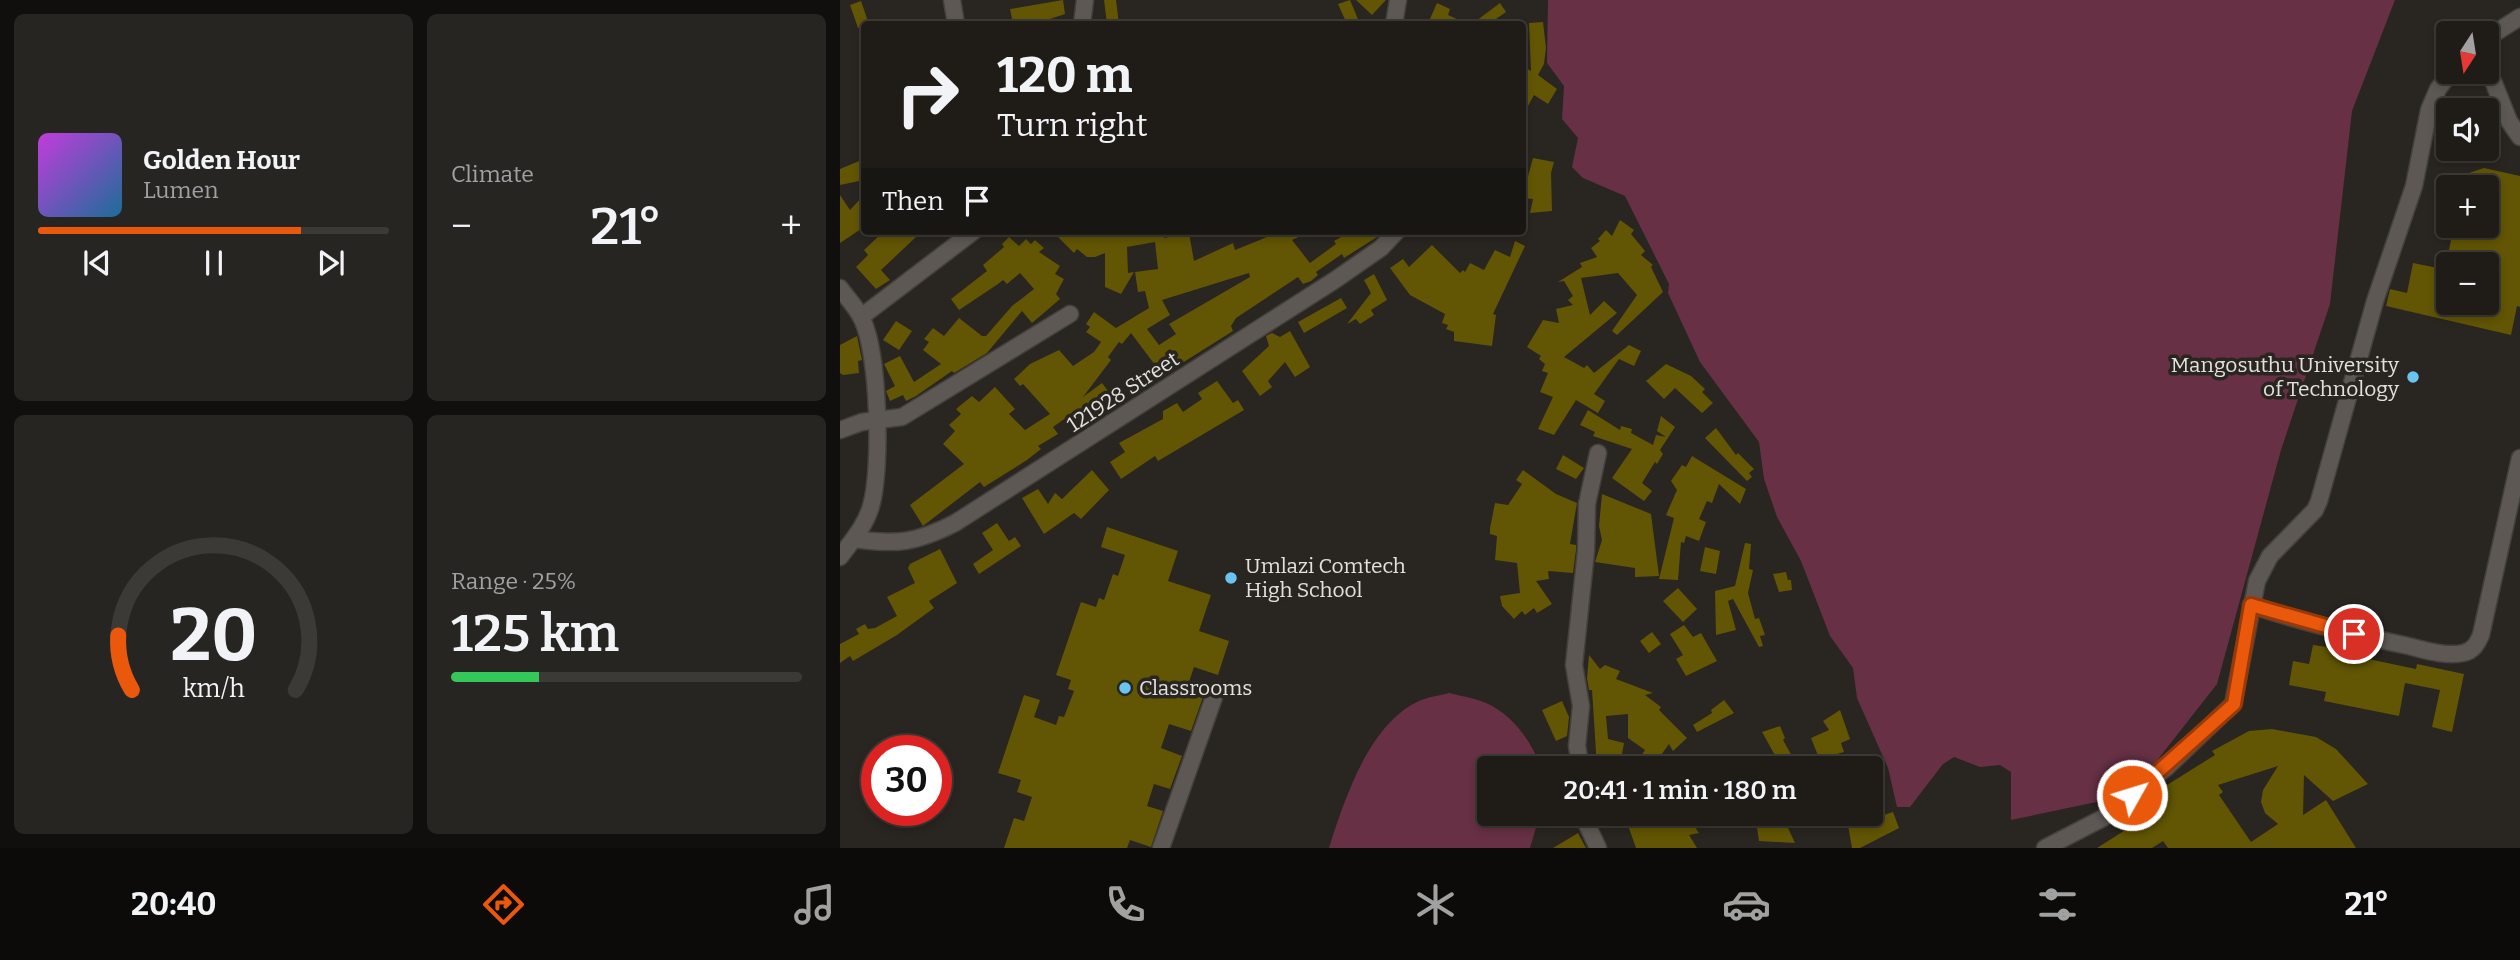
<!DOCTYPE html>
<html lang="en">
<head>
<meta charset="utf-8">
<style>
  body { margin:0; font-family:Bitter,serif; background:#272521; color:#f1f3f6; height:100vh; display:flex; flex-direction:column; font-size:26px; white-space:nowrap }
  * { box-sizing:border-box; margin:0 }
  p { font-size:23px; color:#a1a1a2 }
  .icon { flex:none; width:38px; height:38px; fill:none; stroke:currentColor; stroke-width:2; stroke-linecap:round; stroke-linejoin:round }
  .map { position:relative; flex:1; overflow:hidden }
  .details { display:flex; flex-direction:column; gap:14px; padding:14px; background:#110f0d; width:840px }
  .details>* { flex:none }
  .guide { position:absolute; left:21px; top:21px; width:665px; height:214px; border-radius:7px; box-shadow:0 4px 10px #0003,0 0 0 2px #3c3a37; background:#1f1c18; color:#f1f3f6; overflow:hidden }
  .needle { width:46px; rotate:192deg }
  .controls { position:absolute; left:1596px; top:21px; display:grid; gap:14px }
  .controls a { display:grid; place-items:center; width:63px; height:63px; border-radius:7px; background:#1f1c18; box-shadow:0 4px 10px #0003,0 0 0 2px #3c3a37; font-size:35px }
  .speed { position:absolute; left:21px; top:735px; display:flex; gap:14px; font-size:35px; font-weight:700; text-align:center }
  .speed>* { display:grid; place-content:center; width:91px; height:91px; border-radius:50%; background:#1f1c18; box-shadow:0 4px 10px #0003,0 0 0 2px #3c3a37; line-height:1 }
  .speed .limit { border:10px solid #d22; background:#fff; color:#111 }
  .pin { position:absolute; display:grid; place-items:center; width:60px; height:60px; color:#fff; margin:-30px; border:4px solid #fff; border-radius:50%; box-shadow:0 2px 7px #0007 }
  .me { position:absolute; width:77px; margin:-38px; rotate:51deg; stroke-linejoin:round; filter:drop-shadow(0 0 5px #0008) }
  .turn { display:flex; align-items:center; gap:24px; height:147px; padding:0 21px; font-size:32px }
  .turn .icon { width:91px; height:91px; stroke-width:2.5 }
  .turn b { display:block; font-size:49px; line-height:60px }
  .then { display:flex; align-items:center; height:66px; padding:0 21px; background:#0003; gap:14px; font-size:26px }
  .big { font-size:52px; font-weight:600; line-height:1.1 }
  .details .card { flex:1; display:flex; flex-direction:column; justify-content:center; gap:10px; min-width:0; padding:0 24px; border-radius:10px; background:#272521 }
  .details .dial { align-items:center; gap:0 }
  .dial svg { height:182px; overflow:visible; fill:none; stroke:#3c3a37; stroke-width:7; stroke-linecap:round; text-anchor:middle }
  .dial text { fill:#f1f3f6; stroke:none }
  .song { display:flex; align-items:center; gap:21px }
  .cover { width:84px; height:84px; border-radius:10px; background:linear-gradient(135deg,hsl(290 70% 55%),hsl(200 70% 35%)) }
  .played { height:7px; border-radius:4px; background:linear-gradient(90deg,#ea580c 75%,#3c3a37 75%) }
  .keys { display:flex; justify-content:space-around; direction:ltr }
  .heat { display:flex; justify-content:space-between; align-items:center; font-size:38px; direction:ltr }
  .charge { height:10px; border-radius:5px; background:linear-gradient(90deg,#34c759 25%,#3c3a37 0) }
  .details .tiles { flex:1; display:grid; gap:14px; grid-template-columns:repeat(2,1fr) }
  .trip { position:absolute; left:637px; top:756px; width:406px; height:70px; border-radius:7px; background:#1f1c18; box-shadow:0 4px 10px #0003,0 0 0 2px #3c3a37; font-weight:600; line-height:70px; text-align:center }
  .tabs { display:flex; height:112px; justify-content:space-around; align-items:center; background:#0c0b0a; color:#a1a1a2 }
  .tabs .icon { width:49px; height:49px }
  .tabs .selected { color:#ea580c }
  .tabs b { font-size:32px; color:#f1f3f6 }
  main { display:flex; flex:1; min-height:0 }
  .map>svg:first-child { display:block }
  .green { fill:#673044 }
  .building { fill:#625503; fill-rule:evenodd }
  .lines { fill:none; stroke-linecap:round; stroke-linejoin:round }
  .minor-casing { stroke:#44403d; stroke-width:19 }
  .minor { stroke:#5d5853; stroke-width:16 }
  .route-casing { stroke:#983908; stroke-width:18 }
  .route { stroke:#ea580c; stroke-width:12 }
  .poi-dot { fill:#69c4f1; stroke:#292520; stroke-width:2.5 }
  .labels { text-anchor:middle; stroke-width:7; stroke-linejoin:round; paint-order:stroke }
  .poi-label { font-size:21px; fill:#e3e0dd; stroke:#292520; text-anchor:start }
  .street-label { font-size:21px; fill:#e3e0dd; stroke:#292520 }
</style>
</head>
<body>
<main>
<section class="details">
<div class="tiles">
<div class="card">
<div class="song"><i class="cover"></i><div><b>Golden Hour</b><p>Lumen</p></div></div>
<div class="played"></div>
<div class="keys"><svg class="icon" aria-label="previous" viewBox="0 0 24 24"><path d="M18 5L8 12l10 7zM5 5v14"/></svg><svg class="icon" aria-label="pause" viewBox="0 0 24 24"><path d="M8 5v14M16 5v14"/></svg><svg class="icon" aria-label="next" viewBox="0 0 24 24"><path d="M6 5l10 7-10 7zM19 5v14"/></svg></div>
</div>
<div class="card"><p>Climate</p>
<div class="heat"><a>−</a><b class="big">21°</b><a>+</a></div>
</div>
<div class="card dial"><svg viewBox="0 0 100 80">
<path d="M14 69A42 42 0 1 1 86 69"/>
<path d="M14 69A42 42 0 0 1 8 45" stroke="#ea580c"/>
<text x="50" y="56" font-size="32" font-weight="700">20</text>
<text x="50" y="72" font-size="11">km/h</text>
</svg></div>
<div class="card"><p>Range · 25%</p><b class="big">125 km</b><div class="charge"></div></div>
</div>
</section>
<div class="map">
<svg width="1680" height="848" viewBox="0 0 1680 848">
  <rect width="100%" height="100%" fill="#292520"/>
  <!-- green -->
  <g class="green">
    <path d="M708 0H1555L1512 111 1490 304 1441 450 1377 684 1290 795 1171 820V772L1160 765 1140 767 1114 757 1103 764 1070 807H1057L1048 768 1017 698 1013 668 990 636 961 561 937 517 924 479 919 442 860 362 828 293 829 284 785 196 743 178 732 167 738 138 722 119 724 86 707 63Z"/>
    <path d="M609 693C621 696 635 698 646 703 672 714 693 743 701 768H649V814H700L690 848H489C504 800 529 725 577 702 586 697 599 696 609 693Z"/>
  </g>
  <!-- building -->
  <g class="building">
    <path d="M223 0 225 14 207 20V24H173L170 9Z"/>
    <path d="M264 0H276L279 24H267Z"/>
    <path d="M510 0 520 24H507L498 4Z"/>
    <path d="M516 0H546L532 15Z"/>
    <path d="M21 1 29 24 18 28 10 5Z"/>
    <path d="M597 3 610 9 608 15 628 24H597L589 21Z"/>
    <path d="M660 3 666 12 649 24H632Z"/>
    <path d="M703 22 706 48 704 64 698 75 717 89 708 104 694 95 682 117V66L691 71 689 23Z"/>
    <path d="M693 158 714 162 711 173 712 211 690 213 693 199 682 198Z"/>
    <path d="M24 159V180L0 185V169Z"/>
    <path d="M1644 168 1680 176V307L1677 306 1671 335 1546 306 1550 289 1567 293 1573 263 1608 270V303H1647V264H1606L1614 226H1647V187H1622L1623 181 1611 179Z"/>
    <path d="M0 195 10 210 24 195V227L0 243Z"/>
    <path d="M780 220 794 230 791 234 805 251 801 255 813 265 811 267 823 292 777 335 772 331 797 295 778 273 741 278 750 315 764 301 777 313 724 357 744 368 747 365 754 373 789 345 801 351 794 366 779 359 754 394 765 401 758 413 736 400 714 435 698 429 713 397 700 392 708 373 702 371 705 364 699 359 701 356 687 347 703 320 719 323 716 309 733 305 728 300 733 296 724 281 718 282 742 267 740 263 757 257 751 248 760 241 758 239 766 230 772 236Z"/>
    <path d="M44 231H71L76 237 41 270 50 280 36 289 16 267 28 255 24 250Z"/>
    <path d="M212 231H324V238L349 233 354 261 393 243 395 250 432 235 431 231H472L452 240 470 263 496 244 494 241 512 231H533L537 237 504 258 502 254 476 272 478 275 471 281 463 284 458 277 396 318 391 326 393 331 339 365 335 358 318 369 291 333 282 344 279 342 268 357 271 360 243 397 262 383 277 403 264 413 260 408 241 421 233 413 213 427 218 434 198 446 201 449 187 460 144 487 140 482 83 526 70 505 124 464 103 444 115 431 109 425 121 414 116 409 132 396 139 402 155 387 175 409 169 414 185 430 210 414 183 384 180 386 174 379 190 364 219 350 233 366 254 352 261 342 246 332 250 327 246 324 254 312 276 328 309 308 305 291 298 292 295 272 318 269 315 242 287 247 288 273 294 272 281 294 265 287V253L255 257H247L237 249 234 253ZM409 273 410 277 329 324 336 334 319 345 307 329 330 315 322 300Z"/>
    <path d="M169 237 179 246 186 239 191 244 195 240 204 248 199 252 220 266 215 274 224 279 216 294 220 299 192 323 182 311 147 353 114 373 112 371 76 396 66 401 63 395 50 401 46 391 55 386 44 364 60 356 74 382 101 364 83 350 89 342 84 339 93 328 104 336 119 318 142 336H146L172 306 194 289 180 273 167 284 163 280 158 284 119 310 111 299 147 271 143 265 164 247 162 244Z"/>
    <path d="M675 241 685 246 653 314 656 315 652 346 614 341V332L606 329 608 325 602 323 605 314 570 295 550 268 563 259 569 267 592 245 620 273 623 270 625 272 630 263 644 270 655 250 670 257Z"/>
    <path d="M534 274 547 300 531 310 534 315 520 324 516 319 507 324 531 293 524 280Z"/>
    <path d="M501 298 507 308 464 333 458 322Z"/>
    <path d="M56 321 72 331 59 350 43 340Z"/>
    <path d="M450 331 470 367 455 377 445 362 428 381 432 387 420 396 402 371 429 346 426 336 432 333 440 337Z"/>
    <path d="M17 336 22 360 18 361 19 373 3 375 0 373V345Z"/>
    <path d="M826 364 851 376 865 389 862 392 873 403 862 413 835 388 824 399 806 381Z"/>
    <path d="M377 381 393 403 398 400 404 410 318 461 315 456 281 479 270 462 285 452 279 443 323 419V411L337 403 343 412 362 399 358 393Z"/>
    <path d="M748 410 780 430 781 426 792 429 791 433 813 445 816 435 826 437 817 431 821 416 835 427 820 450 823 454 817 464 815 462 802 483 812 491 804 501 772 478 792 449 753 436 755 432 740 425Z"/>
    <path d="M876 428 896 455 898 453 914 469 909 473 912 477 907 481 865 438Z"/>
    <path d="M723 455 744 468 736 479 716 469Z"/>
    <path d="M852 456 906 489 900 504 879 484 872 503 867 501 859 519 866 522 859 541 846 536 844 543 841 542 838 580 819 579 834 518 826 515 837 490 831 481 842 465 846 467Z"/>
    <path d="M252 470 269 490 241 519 234 513 204 534 182 498 198 489 208 504 215 493 222 499Z"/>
    <path d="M683 470 716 494 737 503 730 544 736 545V550L733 573 708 571 709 579 696 581 712 604 697 613 694 608 685 615 682 611 674 619 662 606 660 596 680 593 677 563 655 560 657 536 650 534V528L655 503 668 505 682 484 676 480Z"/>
    <path d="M762 494 811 514 819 576 795 577V568L755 562 762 540 759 526Z"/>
    <path d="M157 523 169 541 175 537 181 546 139 574 133 564 153 550 142 533Z"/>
    <path d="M267 527 338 551 328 581 371 595 359 631 389 641 378 675 354 667 346 691 363 697 351 731 329 724 321 748 342 756 330 789 314 784 307 806 323 811 311 847 290 840 287 848H164L174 818 184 821 192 797 177 792 181 780 158 773 184 695 200 700 194 717 216 725 219 716 224 717 234 691 228 689 231 680 216 675 241 602 256 607 259 598 264 600 273 574 278 576 285 555 261 547Z"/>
    <path d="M905 543 911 544 909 569 913 570 908 593 915 619 919 618 925 635 920 636 923 646 919 647 893 599 888 601 896 630 876 635 875 591 895 586Z"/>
    <path d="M865 547 880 551 876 574 860 571Z"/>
    <path d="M100 549 117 583 89 601 94 608 57 635 13 661 10 656 0 663V644L19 634 16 629 25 624 28 629 35 628 57 616 47 597 75 583 68 568 70 564Z"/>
    <path d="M946 572 948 580H951L952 590 939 592 933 574Z"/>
    <path d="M838 588 857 609 843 622 823 601Z"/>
    <path d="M844 625 853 637 861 633 877 661 846 676 836 659 843 655 830 634Z"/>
    <path d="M812 632 821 644 809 653 800 641Z"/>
    <path d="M1473 645 1515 651 1514 656 1576 669 1577 664 1624 674 1612 732 1592 727 1600 690 1565 683 1559 716 1484 701 1486 692 1449 685 1453 661 1469 664Z"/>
    <path d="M749 655 760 669 765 665 780 671 776 679 813 693 805 695 821 707 819 710 847 738 833 751 829 744 814 765 801 756 805 750 788 738V714L766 716 768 739 784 743 781 760 766 756 767 768H757L752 690H749L747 678Z"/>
    <path d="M884 700 894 713 857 732 853 725 872 713 871 710Z"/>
    <path d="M722 701 729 717 727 736 716 741 702 710Z"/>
    <path d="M1000 710 1010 739 1001 743 1004 752 990 756 995 768H983L971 738 989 730 983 721Z"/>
    <path d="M940 726 945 738 943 740 957 765 952 768H942L922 732Z"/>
    <path d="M1432 729 1476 737 1496 749 1528 784 1493 801 1464 775 1463 815 1486 800 1516 848H1328L1323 841 1312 848H1257L1320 808 1311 795 1375 755 1372 751 1409 731ZM1438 766 1423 790 1421 802 1425 813 1438 824 1411 842 1379 795 1383 792 1378 785Z"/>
    <path d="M1031 790H1034L1041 816 1053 812 1059 828 1020 848H1012L1006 814H1031Z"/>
    <path d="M784 814H862L856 829 859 833 849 835 857 848H796Z"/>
    <path d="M915 814H937L939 819 943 817 955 843 919 841Z"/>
    <path d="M738 833 746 848H713Z"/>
  </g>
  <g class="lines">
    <defs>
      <g id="minor">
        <path d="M112 0 116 24"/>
        <path d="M242 24 245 0"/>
        <path d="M554 24 558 0"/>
        <path d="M1647 38 1680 17"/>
        <path d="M1647 66 1669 121 1680 137"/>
        <path d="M0 288C7 298 17 308 22 319 39 353 42 469 31 506 26 525 11 542 0 557"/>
        <path d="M21 317 134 231"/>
        <path d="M0 430 22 422 62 417 230 314"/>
        <path d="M14 539C56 545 76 543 115 523L495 280 541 248 557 231"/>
        <path d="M1411 605C1461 622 1512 634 1564 645 1582 649 1604 657 1623 653 1633 651 1637 644 1641 635L1680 458"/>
        <path d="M741 768 737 746 741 706 734 665 746 551 747 504 758 453"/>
        <path d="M742 814 758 848"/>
        <path d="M321 848 374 697"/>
        <path d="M1205 848 1263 818 1327 767 1393 704 1417 581 1430 556 1475 510 1479 501 1535 301 1574 186 1589 110 1598 89 1611 72"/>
      </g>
    </defs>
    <!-- minor casing -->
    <use href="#minor" class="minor-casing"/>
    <!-- minor -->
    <use href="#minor" class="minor"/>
  </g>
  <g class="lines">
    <defs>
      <path id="route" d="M1292 795 1394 704 1411 605 1514 634"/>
    </defs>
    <!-- route casing -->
    <use href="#route" class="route-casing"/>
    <!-- route -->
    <use href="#route" class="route"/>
  </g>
  <!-- markers -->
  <g class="poi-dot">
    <circle cx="1573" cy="377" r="7"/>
    <circle cx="391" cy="578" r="7"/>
    <circle cx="285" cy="688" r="7"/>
  </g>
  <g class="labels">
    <!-- poi labels -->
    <g class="poi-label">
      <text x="1559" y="372" text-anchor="end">Mangosuthu University<tspan x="1559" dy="24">of Technology</tspan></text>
      <text x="405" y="573">Umlazi Comtech<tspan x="405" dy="24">High School</tspan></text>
      <text x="299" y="695">Classrooms</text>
    </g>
    <!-- street labels -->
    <g class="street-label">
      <text transform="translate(283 392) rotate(-33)" y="7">121928 Street</text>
    </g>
  </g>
</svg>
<div class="controls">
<a><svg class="needle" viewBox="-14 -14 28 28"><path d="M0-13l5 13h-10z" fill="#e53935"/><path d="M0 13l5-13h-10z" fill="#a1a1a2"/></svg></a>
<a><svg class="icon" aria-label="sound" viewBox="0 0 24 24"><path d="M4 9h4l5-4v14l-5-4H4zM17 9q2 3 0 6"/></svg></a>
<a>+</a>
<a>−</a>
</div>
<div class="speed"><div class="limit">30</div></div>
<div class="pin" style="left:1514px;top:634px;background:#d93025"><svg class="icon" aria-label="arrive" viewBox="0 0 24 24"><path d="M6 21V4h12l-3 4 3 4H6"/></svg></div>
<svg class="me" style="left:1292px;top:795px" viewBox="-20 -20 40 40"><circle r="17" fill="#ea580c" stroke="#fff" stroke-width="3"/><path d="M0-11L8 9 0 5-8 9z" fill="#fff"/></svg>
<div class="trip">20:41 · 1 min · 180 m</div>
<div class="guide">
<div class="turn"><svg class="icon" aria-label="right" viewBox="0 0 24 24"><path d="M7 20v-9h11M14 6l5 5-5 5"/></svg><div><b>120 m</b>Turn right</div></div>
<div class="then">Then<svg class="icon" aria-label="arrive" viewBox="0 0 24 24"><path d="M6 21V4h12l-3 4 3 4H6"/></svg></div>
</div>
</div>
</main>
<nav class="tabs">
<b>20:40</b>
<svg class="icon selected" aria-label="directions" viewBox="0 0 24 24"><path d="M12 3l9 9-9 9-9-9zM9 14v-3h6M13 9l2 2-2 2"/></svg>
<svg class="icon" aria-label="music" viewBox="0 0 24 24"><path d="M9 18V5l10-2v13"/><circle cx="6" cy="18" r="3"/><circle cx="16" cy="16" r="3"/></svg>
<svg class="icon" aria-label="phone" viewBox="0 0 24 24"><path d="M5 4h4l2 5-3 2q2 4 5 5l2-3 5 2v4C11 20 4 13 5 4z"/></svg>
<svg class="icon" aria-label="climate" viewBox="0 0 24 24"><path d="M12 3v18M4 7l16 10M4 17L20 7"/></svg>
<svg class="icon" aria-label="car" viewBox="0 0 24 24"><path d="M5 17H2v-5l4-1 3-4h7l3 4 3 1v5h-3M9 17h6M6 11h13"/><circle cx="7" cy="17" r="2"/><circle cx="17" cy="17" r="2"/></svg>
<svg class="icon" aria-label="filters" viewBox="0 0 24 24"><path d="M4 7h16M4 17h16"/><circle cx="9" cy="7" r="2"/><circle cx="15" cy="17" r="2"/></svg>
<b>21°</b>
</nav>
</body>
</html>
